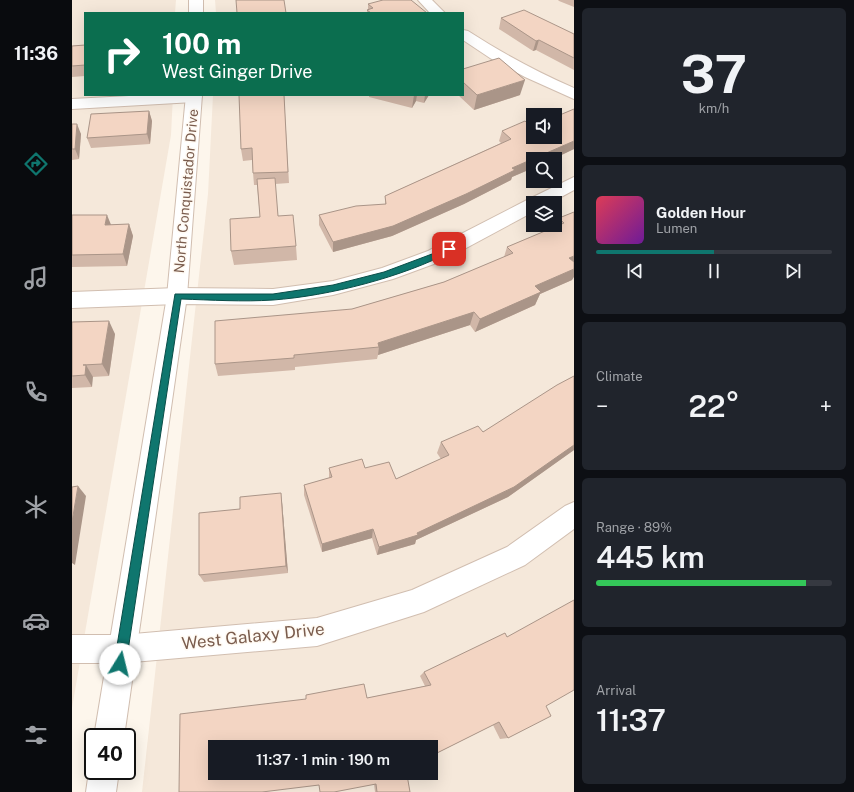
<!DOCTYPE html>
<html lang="en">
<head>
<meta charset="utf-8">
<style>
  body { margin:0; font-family:"Public Sans",sans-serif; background:#20242c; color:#f1f3f6; height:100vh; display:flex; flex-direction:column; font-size:15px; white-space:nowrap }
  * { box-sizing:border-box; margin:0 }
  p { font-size:13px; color:#9ea1a6 }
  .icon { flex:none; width:22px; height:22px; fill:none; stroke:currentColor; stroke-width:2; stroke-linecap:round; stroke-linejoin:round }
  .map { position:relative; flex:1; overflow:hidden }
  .sheet { display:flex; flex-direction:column; gap:8px; padding:8px; background:#0d0f14; width:280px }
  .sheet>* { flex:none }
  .banner { position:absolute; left:12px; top:12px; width:380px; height:84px; border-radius:0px; box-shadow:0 4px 16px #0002; background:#0b6e4f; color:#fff; overflow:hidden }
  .buttons { position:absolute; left:454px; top:108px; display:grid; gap:8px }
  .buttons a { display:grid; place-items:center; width:36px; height:36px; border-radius:0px; background:#171b24; box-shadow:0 4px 16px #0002; font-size:20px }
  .speed { position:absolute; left:12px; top:728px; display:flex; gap:8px; font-size:20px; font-weight:700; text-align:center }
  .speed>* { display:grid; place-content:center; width:52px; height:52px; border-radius:50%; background:#171b24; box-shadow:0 4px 16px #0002; line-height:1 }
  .speed .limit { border:2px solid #111; border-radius:6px; background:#fff; color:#111 }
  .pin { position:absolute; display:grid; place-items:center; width:34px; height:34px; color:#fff; margin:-17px; border-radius:8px; box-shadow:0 2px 6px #0006 }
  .me { position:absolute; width:44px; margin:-22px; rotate:9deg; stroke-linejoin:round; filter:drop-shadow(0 0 3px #0008) }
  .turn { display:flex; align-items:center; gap:14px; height:84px; padding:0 12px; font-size:18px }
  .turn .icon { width:52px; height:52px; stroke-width:2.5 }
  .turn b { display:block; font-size:28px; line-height:34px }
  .big { font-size:30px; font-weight:600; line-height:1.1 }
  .sheet .tile { flex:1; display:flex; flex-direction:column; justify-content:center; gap:6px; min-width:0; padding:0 14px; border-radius:6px; background:#20242c }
  .sheet .dial { align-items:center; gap:0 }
  .dial b { font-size:52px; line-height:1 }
  .song { display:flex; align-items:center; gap:12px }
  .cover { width:48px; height:48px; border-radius:6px; background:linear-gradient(135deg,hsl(350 70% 55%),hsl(280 70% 35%)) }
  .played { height:4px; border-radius:2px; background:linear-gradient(90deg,#0f766e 50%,#363941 50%) }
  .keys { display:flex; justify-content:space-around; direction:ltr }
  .heat { display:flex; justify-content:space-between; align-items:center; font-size:22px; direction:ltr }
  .charge { height:6px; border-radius:3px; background:linear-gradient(90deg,#34c759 89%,#363941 0) }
  .trip { position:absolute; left:136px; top:740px; width:230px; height:40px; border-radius:0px; background:#171b24; box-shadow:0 4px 16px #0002; font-weight:600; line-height:40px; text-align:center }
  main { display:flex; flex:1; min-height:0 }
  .tab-bar { display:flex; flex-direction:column; width:72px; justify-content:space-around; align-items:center; background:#090b0e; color:#9ea1a6 }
  .tab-bar .icon { width:28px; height:28px }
  .tab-bar .on { color:#0f766e }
  .tab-bar b { font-size:18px; color:#f1f3f6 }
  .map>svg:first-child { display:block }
  .residential { fill:#f5e8da; fill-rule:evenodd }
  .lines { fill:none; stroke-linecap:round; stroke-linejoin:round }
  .minor-casing { stroke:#d1beb0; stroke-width:2 }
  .tertiary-casing { stroke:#d1beb0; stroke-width:2 }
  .minor { fill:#fff; fill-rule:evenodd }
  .tertiary { fill:#fff; fill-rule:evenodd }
  .wall { fill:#d1b7a8 }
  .shaded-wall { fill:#aa9588 }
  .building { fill:#f3d5c3; stroke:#aa9588 }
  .route { fill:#0f766e; stroke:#0a4d48 }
  .labels { text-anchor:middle; stroke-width:3; stroke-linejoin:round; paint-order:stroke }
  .street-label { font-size:14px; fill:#7a5c4d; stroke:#fffaf3 }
  .near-street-label { font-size:17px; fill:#7a5c4d; stroke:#fffaf3 }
</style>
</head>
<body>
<main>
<nav class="tab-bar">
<b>11:36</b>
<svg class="icon on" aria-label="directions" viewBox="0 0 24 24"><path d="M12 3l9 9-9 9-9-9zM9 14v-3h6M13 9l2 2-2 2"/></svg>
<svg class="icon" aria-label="music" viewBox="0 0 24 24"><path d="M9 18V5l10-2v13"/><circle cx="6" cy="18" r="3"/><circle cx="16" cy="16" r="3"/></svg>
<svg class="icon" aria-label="phone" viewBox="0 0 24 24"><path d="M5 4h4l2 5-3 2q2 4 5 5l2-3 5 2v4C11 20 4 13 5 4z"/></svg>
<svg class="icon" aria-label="climate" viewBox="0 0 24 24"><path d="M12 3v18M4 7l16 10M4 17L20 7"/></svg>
<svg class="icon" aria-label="car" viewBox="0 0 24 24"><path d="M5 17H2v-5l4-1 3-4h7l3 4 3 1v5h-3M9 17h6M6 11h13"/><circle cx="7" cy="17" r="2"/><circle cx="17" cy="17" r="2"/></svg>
<svg class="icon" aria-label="filters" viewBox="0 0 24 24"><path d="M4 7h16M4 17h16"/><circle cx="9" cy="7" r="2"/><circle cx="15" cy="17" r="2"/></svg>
</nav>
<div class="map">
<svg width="502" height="792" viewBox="0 0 502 792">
  <rect width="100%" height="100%" fill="#fdf6ec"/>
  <!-- residential -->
  <g class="residential">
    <path d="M0 0H104L103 13H13V95H101L99 135 0 708Z"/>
    <path d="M143 0H502V792H70L136 194 141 95H391V13H144ZM461 115H483V137H461ZM461 159H483V181H461ZM461 203H483V225H461ZM143 747H359V773H143Z"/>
  </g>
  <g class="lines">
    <defs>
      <g id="minor">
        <path d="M346 0H360L373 13H358Z"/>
        <path d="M391 30 396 31C430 53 465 72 502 88V99L453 77 418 58 391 40Z"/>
        <path d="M76 95H128L130 97 127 100 122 102 0 109V99Z"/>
        <path d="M502 177V190L478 203H461V212L370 261 321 279 261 295 201 305 105 304 0 308V292L105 288 201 289 261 281 310 268 356 251 455 200Z"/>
        <path d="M502 502V529L453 565 352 612 245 646 50 663H0V635H50L245 618 340 590 435 547 493 506Z"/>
      </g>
      <g id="tertiary">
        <rect x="117" y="0" width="14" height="13"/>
        <path d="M114 95H130L115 296 52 737H22L95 296Z"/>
        <path d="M21 761V771H47L44 792H14L17 771Z"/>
      </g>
    </defs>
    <!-- minor casing -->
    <use href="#minor" class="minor-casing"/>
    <!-- tertiary casing -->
    <use href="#tertiary" class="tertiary-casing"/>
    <!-- minor -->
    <use href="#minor" class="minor"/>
    <!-- tertiary -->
    <use href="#tertiary" class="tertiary"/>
  </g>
  <!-- wall -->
  <g class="wall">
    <path d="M486 0H502V7L487 1Z"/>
    <path d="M296 4 355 13H295V10H296Z"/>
    <path d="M429 18 502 34V70L464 50 461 51 427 29Z"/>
    <path d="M13 45V76L0 77V46Z"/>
    <path d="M391 69 448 95 402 110 386 95H391Z"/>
    <path d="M212 95 217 183 203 184 206 216 224 246 225 260 162 265 159 251 188 217 185 185H182L180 160 171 161 169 149Z"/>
    <path d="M297 95H357L352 103 344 101 340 108 297 97Z"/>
    <path d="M502 109V149L481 159H461V168L440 177 439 180 392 204 320 236 261 252 247 225V215L313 204V196L429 143 427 141 430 131 460 127Z"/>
    <path d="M77 111 80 121 78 144 19 148 15 138Z"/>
    <path d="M0 124 9 134 7 159 0 160Z"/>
    <path d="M502 212 500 280 468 294 463 305 403 332 398 325 306 355 305 359 223 367V370L146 376 143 364 280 309 372 282 432 257 435 247 483 227 487 218Z"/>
    <path d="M0 215 39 225 57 224 61 236 55 266 0 267Z"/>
    <path d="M0 322 43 334 37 376 20 377V387L0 388Z"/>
    <path d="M502 376V450L436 497 344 540 343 544 305 555 300 538 250 552 232 495V485L257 478V468H293L324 479 369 459 365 453 369 442 411 432Z"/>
    <path d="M210 502 216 573 132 582 127 575 168 509Z"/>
    <path d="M352 672 474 706 436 738 428 739 421 725 359 756 335 775 338 792H303L302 784 295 698 353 686 348 676Z"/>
  </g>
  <!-- shaded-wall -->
  <g class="shaded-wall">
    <path d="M467 40 464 50 461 51 464 41Z"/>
    <path d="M453 80 448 95 402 110 405 95Z"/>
    <path d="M342 95H345L344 101 340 108Z"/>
    <path d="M353 95H357L352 103Z"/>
    <path d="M77 111 80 121 78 144 75 134Z"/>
    <path d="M5 124 9 134 7 159 3 149Z"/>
    <path d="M502 141V149L481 159H461Z"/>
    <path d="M461 159V168L440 177 439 180 392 204 320 236 261 252V242L440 168Z"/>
    <path d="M35 215 40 227 33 225Z"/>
    <path d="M57 224 61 236 55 266 51 254Z"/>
    <path d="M502 256V266L497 258Z"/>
    <path d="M502 269V277L500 280 468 294 463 305 403 332 408 319 463 286Z"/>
    <path d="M402 312 398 325 306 355 307 347 306 343Z"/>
    <path d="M37 321 43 334 37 376 30 364Z"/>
    <path d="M14 365 21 377 20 387 13 375Z"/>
    <path d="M502 445V450L436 497 344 540 343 544 305 555 307 547 345 533Z"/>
    <path d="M6 486 14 496 3 565 0 563V522Z"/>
    <path d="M209 493 210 502 216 573 214 566Z"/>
    <path d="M301 529 300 538 250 552V544Z"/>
  </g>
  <!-- building -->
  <g class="building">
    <path d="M164 0H212L214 13H165Z"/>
    <path d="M311 0H339L355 13H299L295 10 301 8 296 4Z"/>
    <path d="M452 10 502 34V58L467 40 464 41 429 18Z"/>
    <path d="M13 45V65L0 66V46Z"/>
    <path d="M427 58 453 80 405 95 391 82V69Z"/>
    <path d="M167 95H212L216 172 181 173 180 148 169 149Z"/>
    <path d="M502 109V141L440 168 443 170 394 194 321 226 261 242 247 215 284 206 314 204 313 196 439 139 430 131 453 121 460 127 461 126V137H483V117Z"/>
    <path d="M77 111 75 134 15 138 19 114Z"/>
    <path d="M0 124H5L3 149H0Z"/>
    <path d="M203 178 206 216 221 215 224 246 159 251 158 219 188 217 185 179Z"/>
    <path d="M502 212V256L497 258 502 262V269L463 286 469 292 408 319 402 312 306 343 307 347 222 355V358L143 364V321L280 309 372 282 441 253 435 247 492 223 487 218Z"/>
    <path d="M0 215H35L33 225 57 224 51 254 0 255Z"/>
    <path d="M37 321 30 364 11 365H14L13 375 0 376V322Z"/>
    <path d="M502 376V445L442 487 345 533 346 535 307 547 301 529 250 544 232 485 260 477 257 468 290 459 293 468 317 462 324 479 377 455 369 442 406 426 411 432 485 385Z"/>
    <path d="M6 486 0 522V487Z"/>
    <path d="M209 493 214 566 127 575V513L168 509V497Z"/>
    <path d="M502 600V690L474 706 479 716 436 738 427 722 359 756V747H143V773H345L335 775 338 792H305L304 784 262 792H248L247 785 190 792H107L108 714 234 699V695L292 684 295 698 359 685 352 672 433 633 435 637Z"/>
    <path d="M359 762 361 769 359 770Z"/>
  </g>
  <!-- route -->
  <path class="route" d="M377 246 381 249 380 251C331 277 257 296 201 300 171 302 139 300 109 299L54 664 52 668 48 669 44 668 42 664 103 294H201L261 285 312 272 360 254Z"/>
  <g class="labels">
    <!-- street labels -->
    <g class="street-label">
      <text transform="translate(114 191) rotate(-85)" y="5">North Conquistador Drive</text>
    </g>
    <!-- near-street labels -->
    <g class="near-street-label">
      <text transform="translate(181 636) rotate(-6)" y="6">West Galaxy Drive</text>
    </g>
  </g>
</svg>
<div class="buttons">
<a><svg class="icon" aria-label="sound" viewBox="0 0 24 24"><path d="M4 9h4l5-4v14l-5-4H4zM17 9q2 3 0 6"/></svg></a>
<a><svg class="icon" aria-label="search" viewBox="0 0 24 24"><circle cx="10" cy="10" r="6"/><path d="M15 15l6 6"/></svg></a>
<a><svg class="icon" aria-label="layers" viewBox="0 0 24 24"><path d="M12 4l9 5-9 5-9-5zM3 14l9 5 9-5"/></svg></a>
</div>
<div class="speed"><div class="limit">40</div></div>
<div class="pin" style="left:377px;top:249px;background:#d93025"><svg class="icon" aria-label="arrive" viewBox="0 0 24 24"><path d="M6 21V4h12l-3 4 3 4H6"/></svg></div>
<svg class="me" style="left:48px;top:664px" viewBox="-20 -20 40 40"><circle r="19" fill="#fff"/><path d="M0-13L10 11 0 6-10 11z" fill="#0f766e"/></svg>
<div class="trip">11:37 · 1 min · 190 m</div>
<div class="banner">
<div class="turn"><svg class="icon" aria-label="right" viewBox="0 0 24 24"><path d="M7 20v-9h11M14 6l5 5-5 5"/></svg><div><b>100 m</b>West Ginger Drive</div></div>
</div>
</div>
<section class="sheet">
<div class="tile dial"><b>37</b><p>km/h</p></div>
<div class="tile">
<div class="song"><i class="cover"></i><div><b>Golden Hour</b><p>Lumen</p></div></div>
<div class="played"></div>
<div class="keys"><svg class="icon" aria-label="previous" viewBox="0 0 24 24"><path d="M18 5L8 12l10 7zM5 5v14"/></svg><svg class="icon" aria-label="pause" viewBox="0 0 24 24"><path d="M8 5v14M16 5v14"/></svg><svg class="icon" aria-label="next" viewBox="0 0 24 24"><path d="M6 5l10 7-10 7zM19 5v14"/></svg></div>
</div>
<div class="tile"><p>Climate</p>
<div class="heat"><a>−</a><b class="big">22°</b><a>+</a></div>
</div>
<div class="tile"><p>Range · 89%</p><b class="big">445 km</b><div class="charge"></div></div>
<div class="tile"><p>Arrival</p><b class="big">11:37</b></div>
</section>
</main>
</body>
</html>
